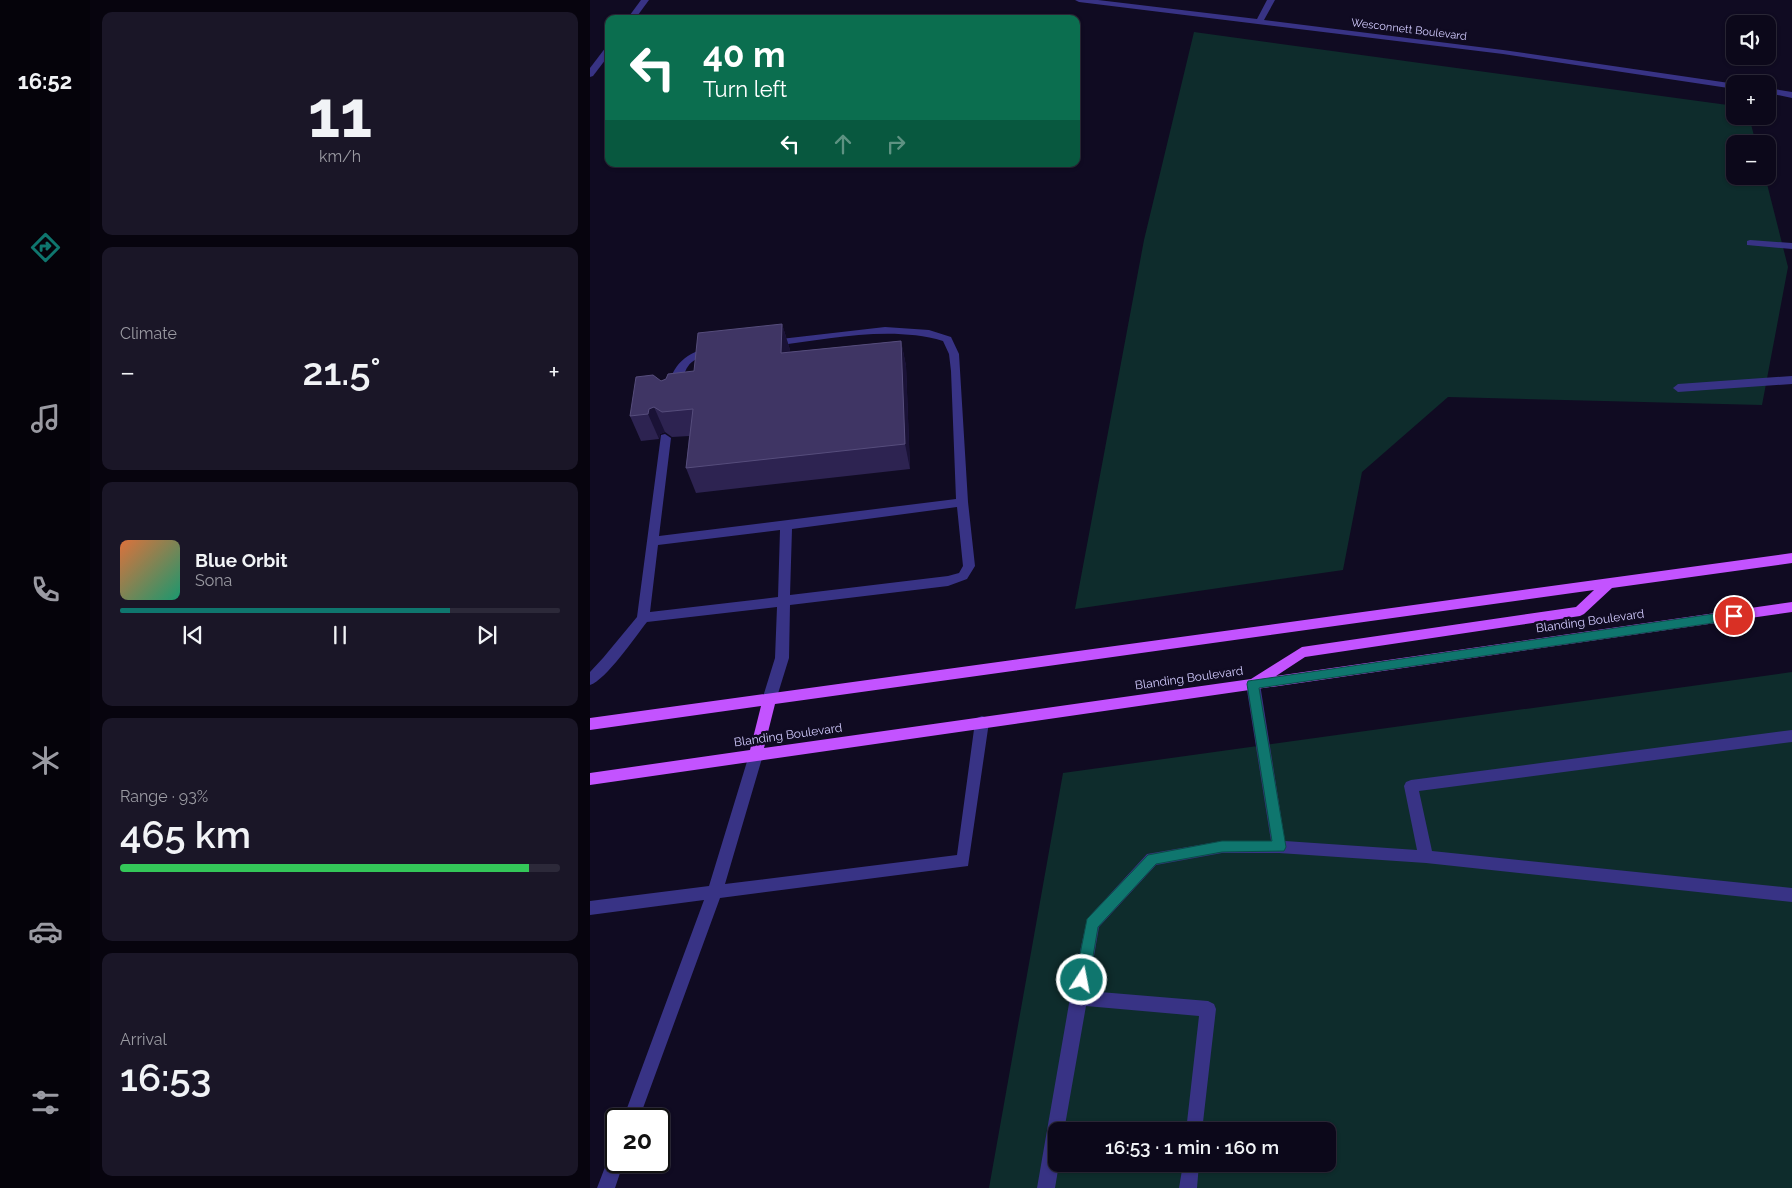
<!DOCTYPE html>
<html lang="en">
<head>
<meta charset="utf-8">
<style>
  body { margin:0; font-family:Raleway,sans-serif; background:#1a1627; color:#f1f3f6; height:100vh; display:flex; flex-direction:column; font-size:19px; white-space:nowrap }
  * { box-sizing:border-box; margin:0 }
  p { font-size:16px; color:#9a9aa2 }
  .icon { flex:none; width:28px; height:28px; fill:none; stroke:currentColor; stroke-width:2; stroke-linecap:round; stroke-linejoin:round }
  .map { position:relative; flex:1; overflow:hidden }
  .drawer { display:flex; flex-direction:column; gap:12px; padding:12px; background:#07040e; width:500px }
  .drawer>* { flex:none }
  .hud { position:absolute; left:15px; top:15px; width:475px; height:152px; border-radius:10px; box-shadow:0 1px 4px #0004,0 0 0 1px #2c2939; background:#0b6e4f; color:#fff; overflow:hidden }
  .fabs { position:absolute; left:1136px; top:15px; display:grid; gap:10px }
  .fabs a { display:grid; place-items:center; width:50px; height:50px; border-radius:10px; background:#0c081a; box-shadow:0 1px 4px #0004,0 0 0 1px #2c2939; font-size:25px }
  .speed { position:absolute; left:15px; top:1108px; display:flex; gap:10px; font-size:25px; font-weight:700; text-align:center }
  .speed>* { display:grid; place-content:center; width:65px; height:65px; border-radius:50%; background:#0c081a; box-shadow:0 1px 4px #0004,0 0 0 1px #2c2939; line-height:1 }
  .speed .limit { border:2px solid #111; border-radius:8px; background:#fff; color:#111 }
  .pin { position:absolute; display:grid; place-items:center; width:42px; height:42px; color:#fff; margin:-21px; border:2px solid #fff; border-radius:50%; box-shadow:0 1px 5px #0007 }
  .me { position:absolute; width:55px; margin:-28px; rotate:11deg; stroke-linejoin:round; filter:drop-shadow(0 0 4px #0008) }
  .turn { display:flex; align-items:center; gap:18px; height:105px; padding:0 15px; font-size:22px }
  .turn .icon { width:65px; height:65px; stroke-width:2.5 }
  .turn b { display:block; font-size:35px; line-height:42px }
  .lanes { display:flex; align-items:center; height:48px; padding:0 15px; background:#0003; justify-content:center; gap:25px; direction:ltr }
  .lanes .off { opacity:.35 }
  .big { font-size:38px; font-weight:600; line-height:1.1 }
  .drawer .widget { flex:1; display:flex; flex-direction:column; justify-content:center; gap:8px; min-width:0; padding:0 18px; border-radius:10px; background:#1a1627 }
  .drawer .dial { align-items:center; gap:0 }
  .dial b { font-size:65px; line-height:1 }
  .song { display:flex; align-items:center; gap:15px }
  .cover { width:60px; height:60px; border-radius:8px; background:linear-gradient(135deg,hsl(20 70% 55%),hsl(160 70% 35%)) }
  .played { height:5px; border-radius:2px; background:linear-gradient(90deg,#0f766e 75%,#2c2939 75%) }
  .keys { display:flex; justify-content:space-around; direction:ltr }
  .heat { display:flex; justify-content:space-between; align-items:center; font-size:28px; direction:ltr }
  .charge { height:8px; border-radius:4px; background:linear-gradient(90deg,#34c759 93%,#2c2939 0) }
  .trip { position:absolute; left:458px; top:1122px; width:288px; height:50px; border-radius:10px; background:#0c081a; box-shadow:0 1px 4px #0004,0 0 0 1px #2c2939; font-weight:600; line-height:50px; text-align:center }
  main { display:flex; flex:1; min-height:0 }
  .tab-bar { display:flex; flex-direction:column; width:90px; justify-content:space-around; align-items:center; background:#05030a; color:#9a9aa2 }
  .tab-bar .icon { width:35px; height:35px }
  .tab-bar .active { color:#0f766e }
  .tab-bar b { font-size:22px; color:#f1f3f6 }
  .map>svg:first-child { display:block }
  .green { fill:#0e2c2c; fill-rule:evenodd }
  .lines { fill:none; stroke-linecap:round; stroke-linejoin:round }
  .minor { fill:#383385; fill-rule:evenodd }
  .major { fill:#c353ff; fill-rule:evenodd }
  .wall { fill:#2d2351 }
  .shaded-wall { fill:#1a1236 }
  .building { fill:#3f3564; stroke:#564d7c }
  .route { fill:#0f766e; stroke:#0a4d48 }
  .labels { text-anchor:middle; stroke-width:5; stroke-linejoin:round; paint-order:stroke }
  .far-street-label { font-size:11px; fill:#d3ccff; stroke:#100b22 }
  .street-label { font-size:12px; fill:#d3ccff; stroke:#100b22 }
</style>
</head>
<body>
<main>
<nav class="tab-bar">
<b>16:52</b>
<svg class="icon active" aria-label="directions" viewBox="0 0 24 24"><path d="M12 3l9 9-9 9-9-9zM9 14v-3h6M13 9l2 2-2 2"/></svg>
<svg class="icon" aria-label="music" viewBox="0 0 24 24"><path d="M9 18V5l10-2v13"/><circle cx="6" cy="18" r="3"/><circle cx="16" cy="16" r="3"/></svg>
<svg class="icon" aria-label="phone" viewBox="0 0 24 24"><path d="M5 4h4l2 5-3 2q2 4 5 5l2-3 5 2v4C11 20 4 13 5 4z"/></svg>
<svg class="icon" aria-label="climate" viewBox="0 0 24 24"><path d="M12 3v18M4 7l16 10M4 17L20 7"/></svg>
<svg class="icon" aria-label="car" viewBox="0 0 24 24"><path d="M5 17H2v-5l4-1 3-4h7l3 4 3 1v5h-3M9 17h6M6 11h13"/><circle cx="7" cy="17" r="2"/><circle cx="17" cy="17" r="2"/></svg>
<svg class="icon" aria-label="filters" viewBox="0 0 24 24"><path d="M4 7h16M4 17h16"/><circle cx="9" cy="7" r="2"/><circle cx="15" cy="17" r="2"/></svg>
</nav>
<section class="drawer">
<div class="widget dial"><b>11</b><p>km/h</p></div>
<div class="widget"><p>Climate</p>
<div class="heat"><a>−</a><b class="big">21.5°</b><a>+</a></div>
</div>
<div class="widget">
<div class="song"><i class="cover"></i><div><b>Blue Orbit</b><p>Sona</p></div></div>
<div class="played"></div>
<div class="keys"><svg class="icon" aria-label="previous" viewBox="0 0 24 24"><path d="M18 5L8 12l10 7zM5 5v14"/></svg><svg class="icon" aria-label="pause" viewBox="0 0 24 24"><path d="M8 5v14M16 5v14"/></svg><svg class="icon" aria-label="next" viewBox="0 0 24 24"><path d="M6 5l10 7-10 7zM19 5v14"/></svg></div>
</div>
<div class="widget"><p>Range · 93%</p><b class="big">465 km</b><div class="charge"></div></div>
<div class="widget"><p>Arrival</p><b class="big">16:53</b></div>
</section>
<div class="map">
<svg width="1202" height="1188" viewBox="0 0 1202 1188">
  <rect width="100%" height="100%" fill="#100b22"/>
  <!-- green -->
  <g class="green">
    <path d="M604 32 1145 106V116H1159L1166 144H1145V176H1175L1198 267 1172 405 858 397 772 472 753 570 485 609 554 240Z"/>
    <path d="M1202 672V1188H399L473 773ZM466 1131H736V1164H466Z"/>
  </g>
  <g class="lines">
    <!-- minor -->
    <g class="minor">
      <path d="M51 0H59L45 19H37Z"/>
      <path d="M485 0H508L667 19 677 0H685L674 20 913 50 1146 84 1145 89 913 54 489 2Z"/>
      <path d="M16 47H19V55L3 76 0 77V68Z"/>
      <path d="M1178 88 1202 92V98L1178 93Z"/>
      <path d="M1160 240 1202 243V249L1157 245V241Z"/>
      <path d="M295 327 339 330 361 337 369 354 378 502 385 566 377 579 358 586 200 605 199 658 186 700 184 704 179 705 174 704 172 700 185 658 187 607 57 622C45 637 16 680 0 685V672L13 658 47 617 71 435 75 434 81 438 69 536 366 499 361 371 359 354 353 341C298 325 238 340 182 346L177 343 182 340ZM367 507 373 566 369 573 358 576 200 595 202 529ZM190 530 188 597 60 612 68 545Z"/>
      <path d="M122 347 126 348V352C91 362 100 366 86 393H78L77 390C83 364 96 352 122 347Z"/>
      <path d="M1202 376V384L1088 392 1083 388 1088 384Z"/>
      <path d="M663 679 668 680 670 684 695 841 827 850 814 786 816 782 821 780 1202 730V742L829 791 842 851 1202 888V902L836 863 689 853H632L566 865 509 927 498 991 618 1001 624 1004 626 1009 612 1131H596L609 1016 496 1006 474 1131H466V1164H469L465 1188H447L480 998 497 919 557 854 632 841H681L656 684 658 680Z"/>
      <path d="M392 716 397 718 399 722 378 866 130 898 49 1119H33L114 900 0 915V901L119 886 159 755 161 751 166 749 171 751 173 755 135 884 367 855 385 722 387 718Z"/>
      <path d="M26 1152V1161H34L25 1188H7L20 1154Z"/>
      <path d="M593 1164H609L607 1188H589Z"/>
    </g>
    <!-- major -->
    <path class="major" d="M1202 553V563L1022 588 994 614 990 616 715 657 686 676 1202 602V612L0 785V773L160 750 171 706 0 730V718ZM1004 590 986 607 712 647 661 679 174 748 185 704Z"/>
  </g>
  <!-- wall -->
  <path class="wall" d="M192 324 200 350 199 352 311 341 316 366 320 469 106 493 96 468 99 436 82 437 75 432 70 434 69 439 51 441 40 416 71 381 104 371Z"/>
  <!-- shaded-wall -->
  <g class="shaded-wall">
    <path d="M192 324 200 350 198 378 191 353Z"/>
    <path d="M311 341 316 366 320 469 315 444Z"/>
    <path d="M64 407 75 432 70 434 69 439 58 414 59 409Z"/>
  </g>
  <!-- building -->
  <path class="building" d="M192 324 191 353 311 341 315 444 96 468 103 409 72 412 64 407 59 409 58 414 40 416 46 377 63 375 71 381 76 379 78 374 104 371 108 333Z"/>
  <!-- route -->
  <path class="route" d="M1144 611 1150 616 1144 620 669 688 696 847 694 851 632 852 566 864 508 927 499 980 497 984 492 986 487 984 485 980 497 919 558 855 632 841H682L657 684 658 681Z"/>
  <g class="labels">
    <!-- far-street labels -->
    <g class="far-street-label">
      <text transform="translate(819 29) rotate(7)" y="4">Wesconnett Boulevard</text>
    </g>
    <!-- street labels -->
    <g class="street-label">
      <text transform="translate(1000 621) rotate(-8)" y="4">Blanding Boulevard</text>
      <text transform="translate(599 678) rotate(-8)" y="4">Blanding Boulevard</text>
      <text transform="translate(198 735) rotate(-8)" y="4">Blanding Boulevard</text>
    </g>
  </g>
</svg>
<div class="fabs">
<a><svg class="icon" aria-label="sound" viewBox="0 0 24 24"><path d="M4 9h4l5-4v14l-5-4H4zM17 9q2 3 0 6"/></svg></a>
<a>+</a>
<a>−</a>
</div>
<div class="speed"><div class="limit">20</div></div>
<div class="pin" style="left:1144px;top:616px;background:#d93025"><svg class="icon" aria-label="arrive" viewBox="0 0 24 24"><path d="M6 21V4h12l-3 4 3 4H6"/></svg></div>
<svg class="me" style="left:492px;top:980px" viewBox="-20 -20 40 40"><circle r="17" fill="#0f766e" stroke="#fff" stroke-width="3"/><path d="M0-11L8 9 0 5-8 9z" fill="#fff"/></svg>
<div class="trip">16:53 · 1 min · 160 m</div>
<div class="hud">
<div class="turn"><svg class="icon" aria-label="left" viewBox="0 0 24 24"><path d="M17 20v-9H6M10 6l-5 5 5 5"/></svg><div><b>40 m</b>Turn left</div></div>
<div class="lanes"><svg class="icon" aria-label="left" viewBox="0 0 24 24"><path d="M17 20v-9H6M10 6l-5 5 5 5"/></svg><svg class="icon off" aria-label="ahead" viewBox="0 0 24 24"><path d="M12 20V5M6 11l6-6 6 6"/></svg><svg class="icon off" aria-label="right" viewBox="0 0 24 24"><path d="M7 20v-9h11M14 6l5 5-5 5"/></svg></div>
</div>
</div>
</main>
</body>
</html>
